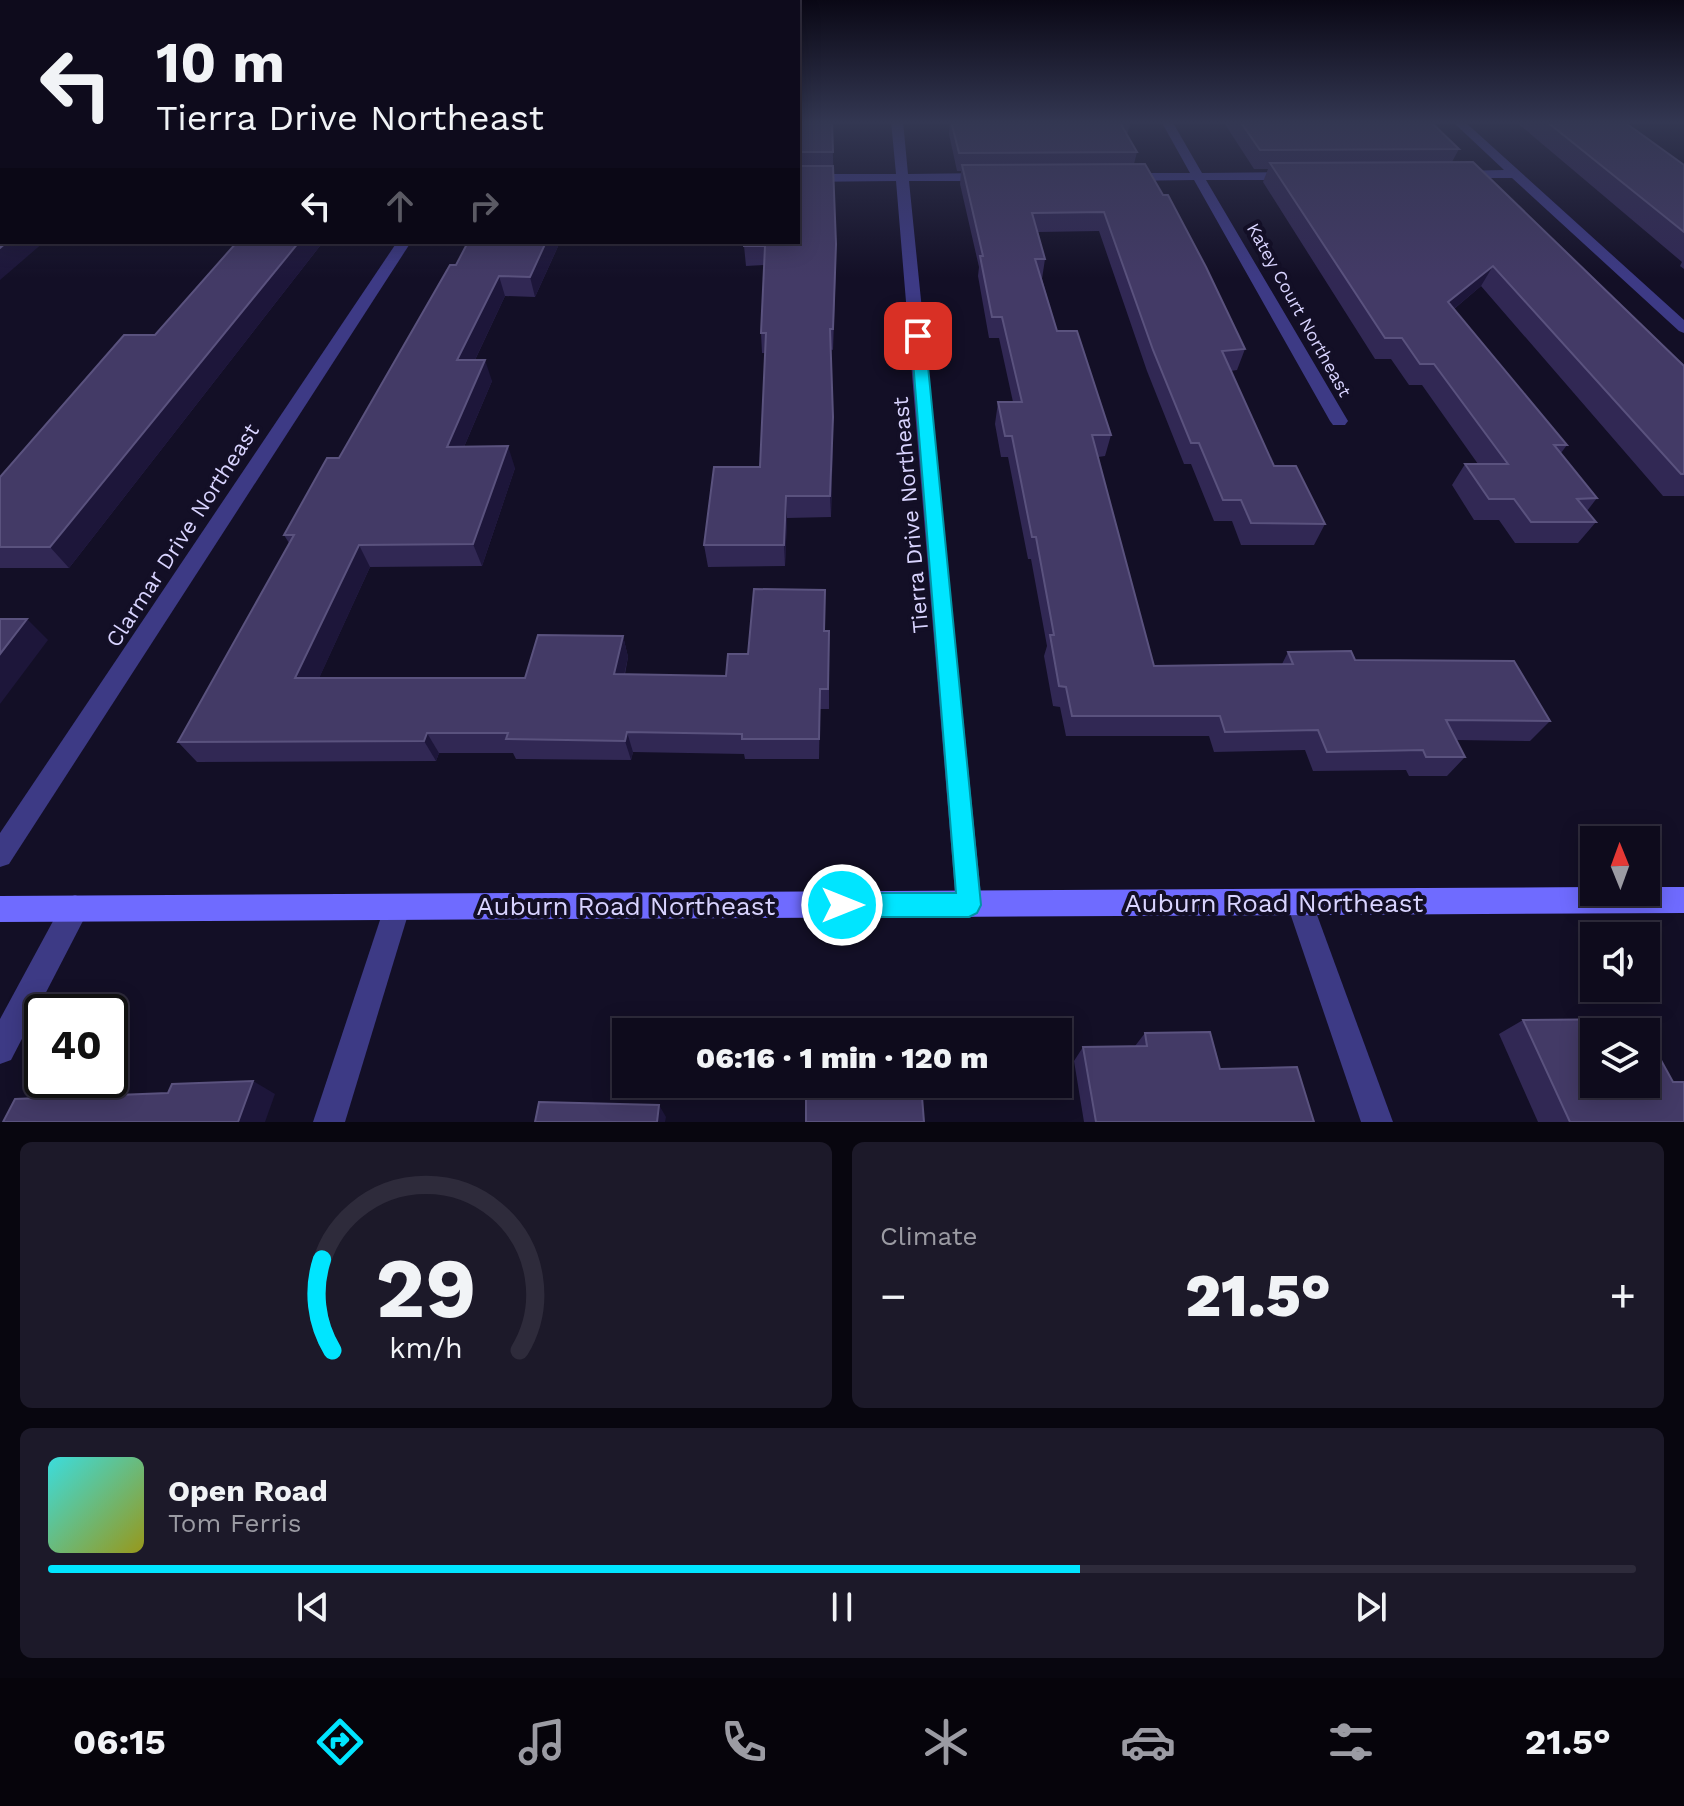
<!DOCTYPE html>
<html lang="en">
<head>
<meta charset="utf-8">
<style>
  body { margin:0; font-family:"Work Sans",sans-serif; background:#1c1929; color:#f1f3f6; height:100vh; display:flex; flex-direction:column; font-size:30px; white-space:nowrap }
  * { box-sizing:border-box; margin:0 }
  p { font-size:26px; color:#9b9ba3 }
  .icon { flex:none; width:44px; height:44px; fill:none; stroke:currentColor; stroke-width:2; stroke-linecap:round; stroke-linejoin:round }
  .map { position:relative; height:1122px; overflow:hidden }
  .sheet { display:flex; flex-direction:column; gap:20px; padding:20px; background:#08060f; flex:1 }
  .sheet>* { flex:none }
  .top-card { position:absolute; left:0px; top:0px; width:800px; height:244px; box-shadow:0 4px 20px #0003,0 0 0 2px #2e2b3b; background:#0e0b1c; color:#f1f3f6; overflow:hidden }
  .needle { width:52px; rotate:359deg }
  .controls { position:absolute; left:1580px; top:826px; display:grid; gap:16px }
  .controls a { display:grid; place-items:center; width:80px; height:80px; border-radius:0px; background:#0e0b1c; box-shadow:0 4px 20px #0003,0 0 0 2px #2e2b3b; font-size:40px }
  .speed { position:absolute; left:24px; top:994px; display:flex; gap:16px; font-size:40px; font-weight:700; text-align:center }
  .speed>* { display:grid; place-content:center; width:104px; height:104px; border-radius:50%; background:#0e0b1c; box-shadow:0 4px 20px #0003,0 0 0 2px #2e2b3b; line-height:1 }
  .speed .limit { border:4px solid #111; border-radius:12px; background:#fff; color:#111 }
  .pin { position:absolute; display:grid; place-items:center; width:68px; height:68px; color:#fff; margin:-34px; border-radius:16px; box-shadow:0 4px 12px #0006 }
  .me { position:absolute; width:88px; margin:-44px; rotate:90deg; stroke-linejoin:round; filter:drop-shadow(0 0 6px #0008) }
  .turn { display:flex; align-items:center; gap:28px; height:168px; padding:0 24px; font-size:36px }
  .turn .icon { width:104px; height:104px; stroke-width:2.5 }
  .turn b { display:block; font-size:56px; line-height:68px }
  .lanes { display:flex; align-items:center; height:76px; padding:0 24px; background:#0003; justify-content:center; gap:40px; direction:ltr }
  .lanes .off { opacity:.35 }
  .big { font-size:60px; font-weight:800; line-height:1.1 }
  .sheet .card { flex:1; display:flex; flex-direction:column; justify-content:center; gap:12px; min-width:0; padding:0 28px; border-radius:12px; background:#1c1929 }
  .sheet .dial { align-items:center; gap:0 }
  .dial svg { height:208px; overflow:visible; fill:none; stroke:#2e2b3b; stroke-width:7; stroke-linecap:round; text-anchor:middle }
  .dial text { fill:#f1f3f6; stroke:none }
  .song { display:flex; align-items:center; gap:24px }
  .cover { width:96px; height:96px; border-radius:12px; background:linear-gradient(135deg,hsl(180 70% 55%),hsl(60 70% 35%)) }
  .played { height:8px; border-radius:4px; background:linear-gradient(90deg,#00e5ff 65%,#2e2b3b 65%) }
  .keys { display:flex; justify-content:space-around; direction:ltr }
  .heat { display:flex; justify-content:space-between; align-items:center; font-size:44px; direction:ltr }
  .sheet .tiles { flex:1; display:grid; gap:20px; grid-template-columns:1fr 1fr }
  .card:last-child { grid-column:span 2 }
  .trip { position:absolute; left:612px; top:1018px; width:460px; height:80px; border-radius:0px; background:#0e0b1c; box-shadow:0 4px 20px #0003,0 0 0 2px #2e2b3b; font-weight:800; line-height:80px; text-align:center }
  .tab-bar { display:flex; height:128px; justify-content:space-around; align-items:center; background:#06040b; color:#9b9ba3 }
  .tab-bar .icon { width:56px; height:56px }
  .tab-bar .on { color:#00e5ff }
  .tab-bar b { font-size:36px; color:#f1f3f6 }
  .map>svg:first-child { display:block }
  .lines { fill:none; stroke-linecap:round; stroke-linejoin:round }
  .street { fill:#3d3a85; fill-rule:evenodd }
  .secondary { fill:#6f6bff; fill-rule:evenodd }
  .wall { fill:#312854 }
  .shaded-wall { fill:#1d163a }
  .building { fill:#433a66; stroke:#5a527e; stroke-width:2 }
  .route { fill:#00e5ff; stroke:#0095a6; stroke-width:2 }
  .labels { text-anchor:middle; stroke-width:8; stroke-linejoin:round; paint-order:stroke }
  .far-street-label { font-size:18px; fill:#d9d4ff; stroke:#130f26 }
  .street-label { font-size:22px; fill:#d9d4ff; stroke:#130f26 }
  .near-street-label { font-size:26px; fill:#d9d4ff; stroke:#130f26 }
</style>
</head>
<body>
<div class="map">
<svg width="1684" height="1122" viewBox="0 0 1684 1122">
  <rect width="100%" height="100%" fill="#130f26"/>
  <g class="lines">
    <!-- street -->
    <g class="street">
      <path d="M891 121H903L908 174 986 173 992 177 986 181H909L982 905 979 914 969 918 959 914 956 905 896 181 798 182V174H896Z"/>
      <path d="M1161 121H1172L1202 173 1290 172 1296 176 1290 180H1206L1348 421 1345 425H1333L1330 421 1194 180 1126 181 1120 177 1126 173H1190Z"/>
      <path d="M1452 121H1464L1684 320V333L1679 331 1512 178H1454V172L1458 171 1504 170Z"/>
      <path d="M2 169V178L0 179V170Z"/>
      <path d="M397 242H411L9 864 0 867V833Z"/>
      <path d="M1300 891 1309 895 1313 904 1393 1122H1361L1287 904 1291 895Z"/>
      <path d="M75 895 85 899 88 908 85 917 11 1060 0 1064V1019L65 899Z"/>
      <path d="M397 895 407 899 410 908 345 1122H313L384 908 387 899Z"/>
    </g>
    <!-- secondary -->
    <path class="secondary" d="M1594 887V892H1646V887H1684V913L0 922V896Z"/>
  </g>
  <!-- wall -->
  <g class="wall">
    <path d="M798 121H832L836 264 833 350 830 349 833 438 831 517 787 518 785 566 708 567 704 545 760 467 765 353H762L761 333 764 265 746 266 744 246 798 242Z"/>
    <path d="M950 121H1131L1127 135 1137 152 1134 164 1245 349 1237 370 1231 371 1274 466 1325 524 1314 545H1241L1232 521H1214L1191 464H1184L1147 371 1099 231 1038 232 1045 259 1042 279 1057 331 1111 435 1105 456 1098 457 1154 666 1282 664 1288 652 1355 660 1550 721 1530 741 1456 740 1465 757 1447 776H1409L1406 770 1313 771 1305 750 1214 752 1209 736H1066L1060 707 1053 706 1044 656 1047 646 1031 559H1028L1008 457H1001L995 424 998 402H1013L999 338H989L978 276 979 267 960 184 961 171H957L949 134Z"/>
    <path d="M1223 121H1430L1459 149 1452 162 1684 366V496H1663L1481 286 1454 309 1567 445 1561 453 1597 498 1587 511 1596 522 1578 543H1515L1499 520H1474L1452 485 1465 464H1478L1422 385H1409L1391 359H1375L1263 182 1268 169H1254Z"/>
    <path d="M1515 121H1623L1684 165V269L1680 266 1682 262Z"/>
    <path d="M237 242H323L69 568H0V477L155 335Z"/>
    <path d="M560 242 535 297 505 296 475 360 492 381 464 447 515 468 482 566 370 567 319 678H525L623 636 628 657 625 674 726 676 748 654 825 590V631L829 652V709H820L819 759H745L744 754 633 752 631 760 516 759 513 753H439L436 761 197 762 178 742 289 543 284 535 339 458 456 265Z"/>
    <path d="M1523 1020 1673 1082 1684 1122H1538L1499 1034Z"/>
    <path d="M1145 1033 1220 1069 1314 1122H1084L1074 1061 1083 1047 1135 1046Z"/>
  </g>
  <!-- shaded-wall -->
  <g class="shaded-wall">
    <path d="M7 242H44L0 280V248Z"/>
    <path d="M299 242H323L69 568 50 547Z"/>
    <path d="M546 242H560L535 297 530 277Z"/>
    <path d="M1493 266 1481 286 1437 323 1448 302Z"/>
    <path d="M499 276 505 296 465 381 457 360Z"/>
    <path d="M485 360 492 381 455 468 447 447Z"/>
    <path d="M833 417V438L831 517 830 496Z"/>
    <path d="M508 446 515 468 482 566 473 544Z"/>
    <path d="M786 496 787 518 785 566 784 545Z"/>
    <path d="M359 545 370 567 310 698 295 678Z"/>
    <path d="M27 619 48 640 0 704V654Z"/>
    <path d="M623 636 628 657 620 694 614 674Z"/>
    <path d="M627 732 633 752 631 760 625 741Z"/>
    <path d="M427 733 439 753 436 761 424 741Z"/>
    <path d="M253 1081 275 1094 265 1122H238Z"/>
    <path d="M659 1105 666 1117 665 1122H657Z"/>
  </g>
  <!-- building -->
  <g class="building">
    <path d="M798 121H832L833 152H798Z"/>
    <path d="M951 121H1119L1137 152 959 153Z"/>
    <path d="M1240 121H1430L1459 149 1260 150Z"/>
    <path d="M1546 121H1623L1684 165V232Z"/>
    <path d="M1473 162 1684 366V474H1681L1493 266 1448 302 1567 445H1554L1597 498 1577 499 1596 522H1531L1514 499H1489L1465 464H1508L1434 364H1420L1402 338H1385L1270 163Z"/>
    <path d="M1145 164 1163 195H1168L1206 267 1245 349 1222 351 1274 466H1296L1325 524 1251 523 1241 500H1223L1199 443H1191L1153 350 1104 212 1032 213 1045 259H1035L1057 331H1077L1111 435H1092L1154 666 1293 664 1288 652 1351 651 1355 660 1514 661 1550 721 1446 720 1465 757H1426L1423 750 1327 752 1318 730 1225 732 1220 716H1072L1066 687 1059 686 1050 635H1054L1036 537H1032L1012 436H1005L998 402H1022L1002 317H992L980 256H983L962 165Z"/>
    <path d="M798 166H833L836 244 833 329H830L833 417 830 496H786L784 545H704L714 467H760L766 333H761L765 246H744V242H798Z"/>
    <path d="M2 200V242H7L0 248V201Z"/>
    <path d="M237 242H299L50 547H0V477L124 335H155Z"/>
    <path d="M468 242H546L530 277 499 276 457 360H485L447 447 508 446 473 544 359 545 295 678H525L538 635 623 636 614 674 726 676 728 654H748L754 589 825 590 824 631H829L828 689H820L819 739H742V734L627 732 625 741 506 739 508 733H427L424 741 178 742 294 535H284L327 458H339L450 265H456Z"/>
    <path d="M0 619H27L0 654Z"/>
    <path d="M1638 1019 1645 1032H1594V1084H1646V1033L1673 1082H1684V1122H1570L1523 1020Z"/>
    <path d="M1210 1032 1220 1069 1297 1067 1314 1122H1096L1083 1047 1147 1046 1145 1033Z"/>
    <path d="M253 1081 238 1122H3L15 1099 168 1093 172 1084Z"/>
    <path d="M806 1084H921L924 1122H806Z"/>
    <path d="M539 1102 659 1105 657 1122H535Z"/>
  </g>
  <!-- sky -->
  <linearGradient id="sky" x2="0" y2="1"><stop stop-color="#0a0815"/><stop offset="0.44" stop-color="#333752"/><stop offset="1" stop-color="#333752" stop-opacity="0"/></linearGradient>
  <rect width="1684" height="278" fill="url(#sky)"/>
  <!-- route -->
  <path class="route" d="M918 331 925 336 981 905 977 913 969 917H842L833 914 830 905 833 897 842 893H956L911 336Z"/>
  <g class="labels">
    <!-- far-street labels -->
    <g class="far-street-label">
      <text transform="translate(1299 310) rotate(61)" y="6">Katey Court Northeast</text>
    </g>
    <!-- street labels -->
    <g class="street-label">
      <text transform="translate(910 515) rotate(-95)" y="8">Tierra Drive Northeast</text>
      <text transform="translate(182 535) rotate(-57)" y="8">Clarmar Drive Northeast</text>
    </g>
    <!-- near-street labels -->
    <g class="near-street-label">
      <text x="1274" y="912">Auburn Road Northeast</text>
      <text x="626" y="915">Auburn Road Northeast</text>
    </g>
  </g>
</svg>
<div class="controls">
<a><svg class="needle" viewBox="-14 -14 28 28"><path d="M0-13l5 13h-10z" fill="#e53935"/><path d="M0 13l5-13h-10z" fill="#9b9ba3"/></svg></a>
<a><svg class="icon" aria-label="sound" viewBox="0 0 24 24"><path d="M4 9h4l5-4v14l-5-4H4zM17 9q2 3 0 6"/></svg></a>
<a><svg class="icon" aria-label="layers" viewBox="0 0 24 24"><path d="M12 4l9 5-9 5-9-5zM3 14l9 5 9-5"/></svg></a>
</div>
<div class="speed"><div class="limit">40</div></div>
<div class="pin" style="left:918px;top:336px;background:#d93025"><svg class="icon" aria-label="arrive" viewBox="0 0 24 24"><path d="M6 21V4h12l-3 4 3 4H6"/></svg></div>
<svg class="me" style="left:842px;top:905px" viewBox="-20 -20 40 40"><circle r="17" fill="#00e5ff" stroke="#fff" stroke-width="3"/><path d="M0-11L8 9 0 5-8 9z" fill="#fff"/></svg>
<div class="trip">06:16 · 1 min · 120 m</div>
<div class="top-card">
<div class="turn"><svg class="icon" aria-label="left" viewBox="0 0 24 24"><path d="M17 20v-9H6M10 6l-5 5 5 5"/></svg><div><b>10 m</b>Tierra Drive Northeast</div></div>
<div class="lanes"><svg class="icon" aria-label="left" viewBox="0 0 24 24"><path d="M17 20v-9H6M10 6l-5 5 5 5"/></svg><svg class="icon off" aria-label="ahead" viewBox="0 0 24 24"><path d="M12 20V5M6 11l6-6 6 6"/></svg><svg class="icon off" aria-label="right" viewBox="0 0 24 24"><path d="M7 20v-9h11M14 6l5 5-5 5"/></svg></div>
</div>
</div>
<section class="sheet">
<div class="tiles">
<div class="card dial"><svg viewBox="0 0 100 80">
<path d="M14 69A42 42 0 1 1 86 69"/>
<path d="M14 69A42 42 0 0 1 10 34" stroke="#00e5ff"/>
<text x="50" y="56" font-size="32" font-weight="700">29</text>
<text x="50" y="72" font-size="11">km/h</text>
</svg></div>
<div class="card"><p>Climate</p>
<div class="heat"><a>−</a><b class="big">21.5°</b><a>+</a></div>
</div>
<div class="card">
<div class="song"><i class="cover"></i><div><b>Open Road</b><p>Tom Ferris</p></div></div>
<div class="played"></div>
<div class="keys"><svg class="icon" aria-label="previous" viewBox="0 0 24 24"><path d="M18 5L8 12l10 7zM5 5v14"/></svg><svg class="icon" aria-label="pause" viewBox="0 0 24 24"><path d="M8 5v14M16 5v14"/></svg><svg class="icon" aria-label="next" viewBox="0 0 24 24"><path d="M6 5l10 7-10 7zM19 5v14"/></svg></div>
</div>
</div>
</section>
<nav class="tab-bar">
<b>06:15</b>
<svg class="icon on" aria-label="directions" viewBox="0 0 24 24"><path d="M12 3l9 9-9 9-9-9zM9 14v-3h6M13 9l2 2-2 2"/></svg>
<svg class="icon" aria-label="music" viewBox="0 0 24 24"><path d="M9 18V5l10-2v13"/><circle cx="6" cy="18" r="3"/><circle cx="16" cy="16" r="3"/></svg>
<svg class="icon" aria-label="phone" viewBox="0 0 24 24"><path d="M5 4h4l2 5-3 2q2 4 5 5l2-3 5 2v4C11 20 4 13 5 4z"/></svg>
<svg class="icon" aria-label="climate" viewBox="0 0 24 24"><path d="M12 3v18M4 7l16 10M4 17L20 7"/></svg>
<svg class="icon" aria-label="car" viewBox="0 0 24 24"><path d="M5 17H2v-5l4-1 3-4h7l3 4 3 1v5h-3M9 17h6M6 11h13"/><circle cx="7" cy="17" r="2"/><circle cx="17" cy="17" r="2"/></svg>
<svg class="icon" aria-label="filters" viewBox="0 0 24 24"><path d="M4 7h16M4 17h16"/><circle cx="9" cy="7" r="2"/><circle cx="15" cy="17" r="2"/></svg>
<b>21.5°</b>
</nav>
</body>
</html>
